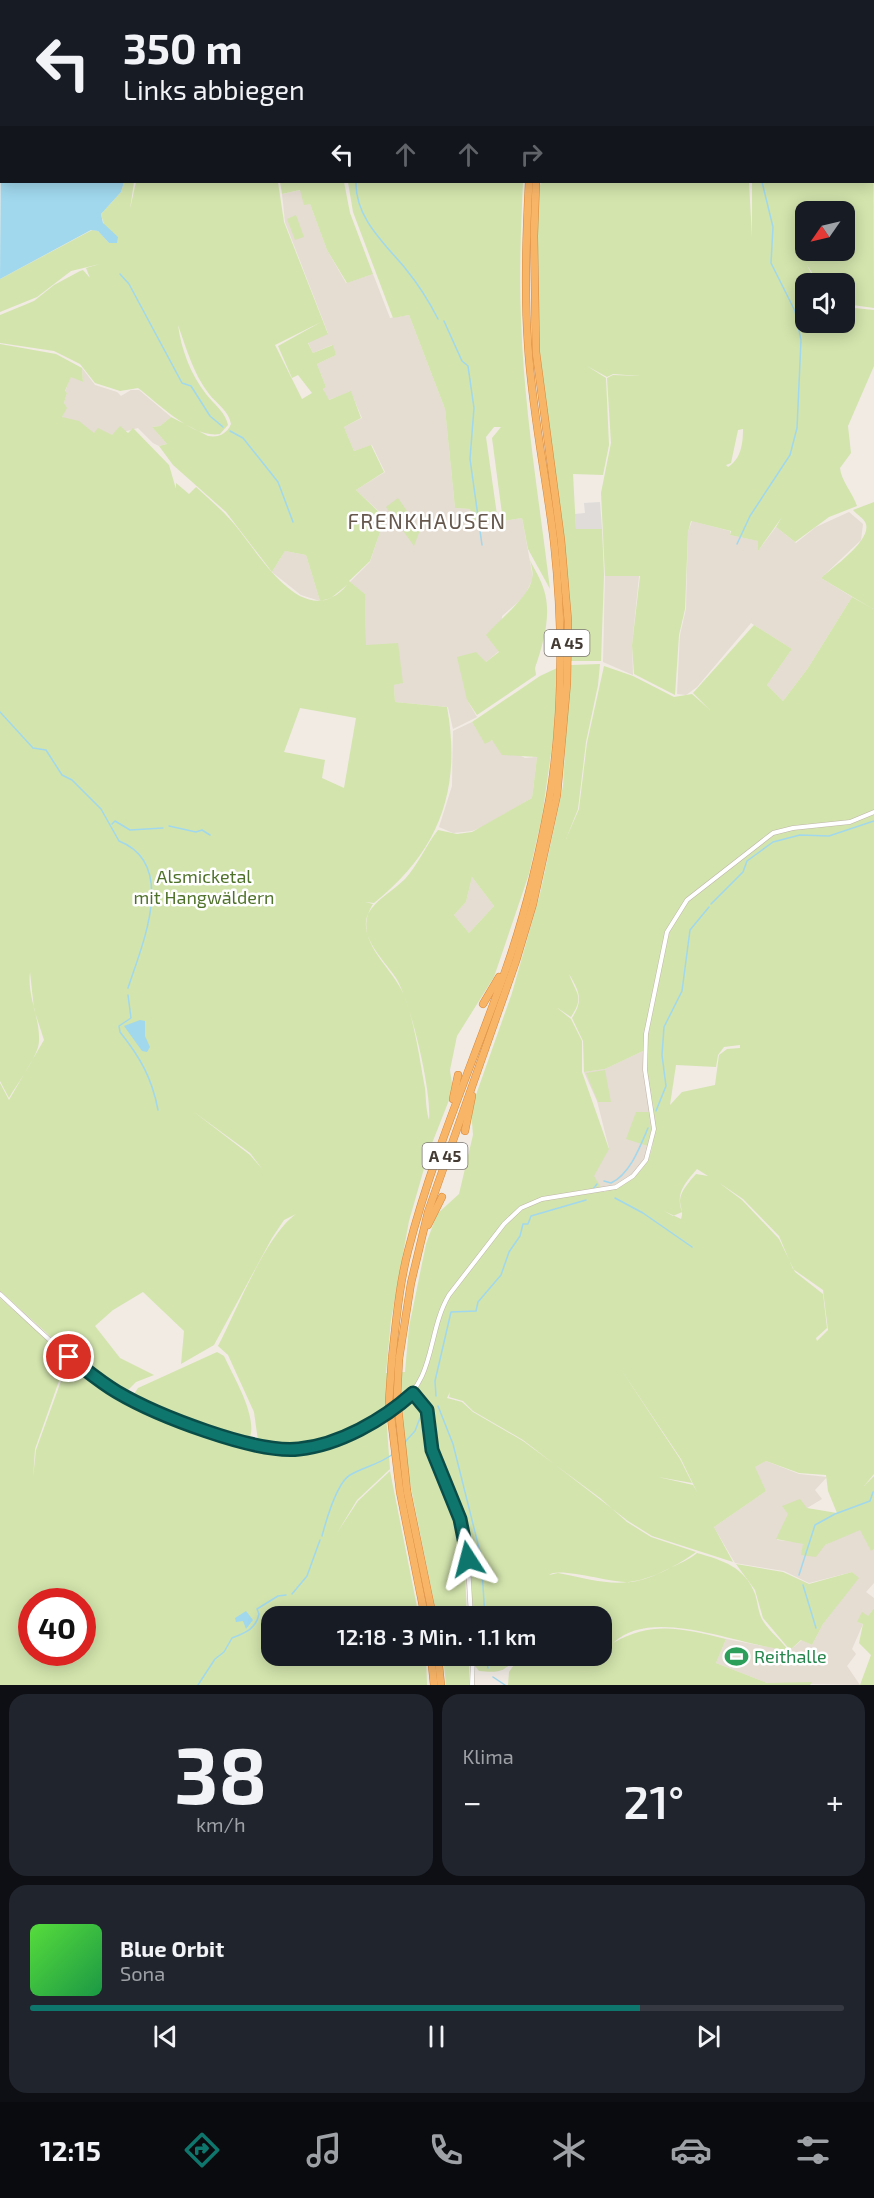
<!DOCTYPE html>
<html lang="de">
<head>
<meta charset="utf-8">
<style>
  body { margin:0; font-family:"Exo 2",sans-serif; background:#20242c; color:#f1f3f6; height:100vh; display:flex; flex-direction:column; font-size:22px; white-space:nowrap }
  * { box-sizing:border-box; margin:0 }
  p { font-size:20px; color:#9ea1a6 }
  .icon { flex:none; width:33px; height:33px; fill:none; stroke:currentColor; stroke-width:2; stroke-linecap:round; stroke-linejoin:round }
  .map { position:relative; height:1685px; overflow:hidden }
  .side { display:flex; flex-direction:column; gap:9px; padding:9px; background:#0d0f14; flex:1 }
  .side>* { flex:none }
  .hud { position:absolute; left:0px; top:0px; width:874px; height:183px; box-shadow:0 3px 15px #0003; background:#171b24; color:#f1f3f6; overflow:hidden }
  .needle { width:39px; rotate:236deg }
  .tools { position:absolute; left:795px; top:201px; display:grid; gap:12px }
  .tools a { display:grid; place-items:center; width:60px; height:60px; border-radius:12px; background:#171b24; box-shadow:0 3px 15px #0003; font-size:30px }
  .speed { position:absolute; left:18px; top:1588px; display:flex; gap:12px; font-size:30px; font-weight:700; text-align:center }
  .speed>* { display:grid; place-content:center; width:78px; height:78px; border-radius:50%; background:#171b24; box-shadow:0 3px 15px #0003; line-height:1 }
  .speed .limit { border:9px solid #d22; background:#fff; color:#111 }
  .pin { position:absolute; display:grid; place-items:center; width:51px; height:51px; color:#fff; margin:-26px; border:3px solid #fff; border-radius:50%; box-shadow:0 2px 6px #0007 }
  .me { position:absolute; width:66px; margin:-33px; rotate:351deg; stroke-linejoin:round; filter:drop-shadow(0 0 4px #0008) }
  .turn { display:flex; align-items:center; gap:21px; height:126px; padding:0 24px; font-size:27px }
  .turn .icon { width:78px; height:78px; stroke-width:2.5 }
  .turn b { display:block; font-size:42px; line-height:51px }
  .lanes { display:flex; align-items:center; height:57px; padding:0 24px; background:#0003; justify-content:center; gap:30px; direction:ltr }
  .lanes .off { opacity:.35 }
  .big { font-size:45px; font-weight:600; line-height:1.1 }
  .side .tile { flex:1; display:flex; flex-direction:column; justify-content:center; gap:9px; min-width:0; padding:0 21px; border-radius:18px; background:#20242c }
  .side .dial { align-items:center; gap:0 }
  .dial b { font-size:78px; line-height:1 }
  .song { display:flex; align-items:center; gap:18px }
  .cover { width:72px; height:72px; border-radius:9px; background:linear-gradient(135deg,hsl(110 70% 55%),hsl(140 70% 35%)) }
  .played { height:6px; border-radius:3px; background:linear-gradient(90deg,#0f766e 75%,#363941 75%) }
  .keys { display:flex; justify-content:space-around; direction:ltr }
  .heat { display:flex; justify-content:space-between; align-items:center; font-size:33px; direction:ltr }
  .side .tiles { flex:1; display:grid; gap:9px; grid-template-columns:1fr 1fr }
  .tile:last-child { grid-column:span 2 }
  .trip { position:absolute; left:261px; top:1606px; width:351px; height:60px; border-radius:18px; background:#171b24; box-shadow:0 3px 15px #0003; font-weight:600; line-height:60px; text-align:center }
  .tabs { display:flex; height:96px; justify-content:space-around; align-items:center; background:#090b0e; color:#9ea1a6 }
  .tabs .icon { width:42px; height:42px }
  .tabs .selected { color:#0f766e }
  .tabs b { font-size:27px; color:#f1f3f6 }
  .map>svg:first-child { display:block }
  .residential { fill:#e5dcd2 }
  .green { fill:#d3e4ad; fill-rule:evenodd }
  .parking { fill:#dfdcd9 }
  .water { fill:#a1d8ed }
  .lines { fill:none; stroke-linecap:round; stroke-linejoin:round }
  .stream { stroke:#a1d8ed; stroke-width:1.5 }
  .tertiary-casing { stroke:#bfb5aa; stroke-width:5 }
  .primary-casing { stroke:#dea965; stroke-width:7 }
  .motorway-casing { stroke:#d68738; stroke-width:8 }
  .tertiary { stroke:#fff; stroke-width:4 }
  .primary { stroke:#facf94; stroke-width:5 }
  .motorway { stroke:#f8b568; stroke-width:7 }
  .rail-casing { stroke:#939393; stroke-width:4 }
  .rail { stroke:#fff; stroke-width:1.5; stroke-dasharray:4.5; stroke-linecap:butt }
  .motorway-bridge-casing { stroke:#d68738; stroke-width:8; stroke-linecap:butt }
  .motorway-bridge { stroke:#f8b568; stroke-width:7 }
  .route-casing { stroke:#0a4d48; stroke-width:15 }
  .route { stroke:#0f766e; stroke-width:10 }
  .labels { text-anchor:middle; stroke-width:5; stroke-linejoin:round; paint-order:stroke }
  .shield { fill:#fff; stroke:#7b7671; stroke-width:1.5 }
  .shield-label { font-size:16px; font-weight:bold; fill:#433b34 }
  .park-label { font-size:18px; fill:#4f722a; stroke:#fff }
  .leisure-label { font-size:18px; fill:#27864d; stroke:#fff; text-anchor:start }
  .quarter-label { font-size:21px; letter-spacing:1.5px; fill:#65574c; stroke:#fff }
</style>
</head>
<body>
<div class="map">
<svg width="874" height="1685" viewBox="0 0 874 1685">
  <rect width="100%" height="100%" fill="#f1ebe4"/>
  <!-- residential -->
  <g class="residential">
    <path d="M301 190 310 204 327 250 346 283 373 274 390 318 409 315 445 409 455 508 470 509 474 526 522 518 533 578 524 597 502 616 499 651 486 662 467 700 477 717 453 729 448 707 395 702 394 685 402 683 366 645 365 594 350 582 370 562 385 517 356 490 385 472 372 445 354 451 344 427 362 418 351 392 328 400 323 389 326 387 317 364 336 355 332 345 313 353 308 342 328 333 285 222 282 194Z"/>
    <path d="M82 368 95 385 117 392 121 396 131 390H139L171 417 160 426 152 427 167 444 159 446 153 443 138 428 112 435 94 433 62 417 66 408 64 403 67 393 65 392 71 376 83 382Z"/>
    <path d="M849 512 863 524 861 540 821 578 852 597 808 668 783 701 767 685 792 649 751 623 697 687 686 695 677 694 680 635 686 609 688 532 692 521 730 531V535L759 541 758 551 776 527 796 543 816 527Z"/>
    <path d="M285 551 306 555 320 601 301 595 272 572Z"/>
    <path d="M605 576H639L632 645 633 675 603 662Z"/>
    <path d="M472 722 485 743 491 740 525 758 537 757 532 798 482 827 472 831 453 833 439 827 452 786 453 731Z"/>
    <path d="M472 877 494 906 469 933 454 915 466 902Z"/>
    <path d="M643 1051 652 1129 647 1153 638 1169 624 1181 602 1189 593 1176 609 1148 597 1101 584 1072 605 1069Z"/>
    <path d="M766 1461 799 1474 827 1477 815 1490 822 1499 807 1508 783 1506 789 1514 777 1540 825 1545 860 1529 871 1550 874 1549V1583L866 1592 874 1598V1608L868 1616 857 1622 863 1624 852 1649 856 1654 847 1666 860 1685 767 1683 716 1663 726 1639 789 1651 802 1640 812 1645 823 1624 858 1578 852 1572 809 1583 784 1571 735 1563 714 1527 766 1491 754 1467Z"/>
  </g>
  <!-- green -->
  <g class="green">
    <path d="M148 0H343V1L147 2Z"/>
    <path d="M374 0H488V2Z"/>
    <path d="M701 0H857L861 1 702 2Z"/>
    <path d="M873 7 874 308 845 304 844 284 819 283 807 265 816 283 806 284V322H844L845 307 874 310V366L848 426 851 453 840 468C841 481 853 493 857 506L829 517 795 542 776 527 782 517 758 551V541L730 535 731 531 691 521 688 532 685 609 679 635 675 695 634 674 632 645 640 576H605L601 493 611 443 607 378 613 375 640 376 613 374 607 377 587 366 606 378 609 445 603 475 573 474 576 529H602L604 575 601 661H571L570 595 540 354 537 196 541 182H749L752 238V182H873ZM806 212H844V250H806ZM743 429C743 444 741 459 728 467L726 465 731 463 738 430Z"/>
    <path d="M124 182H134L130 209 136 182H278L284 222 328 334 308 343 313 353 333 345 336 355 317 364 326 387 323 389 329 400 351 391 361 418 344 427 354 451 371 445 384 472 356 490 385 518 370 561 349 581 365 594 366 645 398 643 403 683 394 685 395 702 447 707C462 790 439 851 374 903L365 902 373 904C351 939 389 963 403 993 415 1022 419 1057 425 1088 426 1099 426 1110 429 1120 432 1093 411 1002 396 978 385 961 358 937 368 914 376 899 393 891 405 879 418 865 426 845 438 830L457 834 472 832 532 798 537 757 502 755 492 740 485 744 472 722 540 676 557 668 554 732 542 817 529 874 494 977 457 1036 450 1070 453 1090 429 1151 409 1221 391 1320 386 1373 405 1372 409 1327 426 1244 437 1214 459 1194 473 1135 471 1109 512 993 540 894 563 786 570 665 600 664 598 685 586 742 578 809 566 839 579 809 587 743 604 666 633 676 674 697 692 694 710 710 693 693 754 625 792 649 767 685 783 701 808 668 852 597 873 609 821 578C833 567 871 541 866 524 864 518 857 515 853 510L874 502V1474L864 1486 874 1476V1549L871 1551 860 1530 825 1545 816 1557 801 1555 803 1544 776 1539 788 1514 782 1506 800 1499 807 1508 837 1513 828 1491 826 1475 799 1473 766 1461 755 1467 766 1491 714 1527 733 1562 652 1536 628 1521 523 1440 473 1411 463 1401 449 1397 450 1392 447 1398 462 1402 473 1412 523 1441 600 1498 627 1522 651 1537 696 1552C680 1564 652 1579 632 1582 613 1584 559 1566 549 1575L558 1573C604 1582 624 1591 668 1569 678 1564 689 1560 697 1553 722 1560 745 1567 755 1594 758 1603 758 1613 763 1621 769 1631 781 1640 788 1650 739 1646 653 1605 613 1643 653 1620 684 1629 726 1639L716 1663 767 1683 812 1682 810 1685H508L509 1672 520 1656H602V1617H472C471 1585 473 1550 463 1519 454 1494 440 1472 433 1446L429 1447C434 1468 445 1486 453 1507 466 1542 465 1580 467 1617H437L408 1473 402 1405 386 1415 390 1469 357 1500 337 1533 358 1501 390 1471 419 1617H272V1656H426L427 1685H0V1298L67 1358 35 1449 33 1478 36 1450 69 1359C87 1374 105 1390 126 1401 145 1410 168 1417 185 1428L188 1425 259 1448 254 1412 228 1355 218 1346C237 1310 266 1235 296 1214L284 1220 272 1238 214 1345 181 1364 184 1331 143 1292 113 1310 95 1326 120 1358 154 1375 136 1382 124 1394 73 1357 0 1291V1083L9 1100 44 1040 34 1009 30 972C27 996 40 1017 39 1041 39 1055 17 1084 9 1098L0 1081V344L56 354 82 368 83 382 71 377 65 391 67 393 64 403 67 408 62 417 79 421 94 433 98 428 112 435 120 426 128 433 133 428 169 465 176 489V483L189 494 196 487C211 501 226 513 239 530 262 559 306 633 347 585L331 598 320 601 306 555 285 551 272 572 226 512 173 465 159 446 167 444 152 427 160 426 171 417 208 436C218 438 227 434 231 424 229 411 217 404 209 394 193 373 187 350 178 325 181 349 191 375 206 394 214 404 226 413 228 425L220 434C193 439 158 403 138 388L120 391 95 383 80 364 54 351 0 343V315L34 301 54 285 80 271 83 270 90 278 86 268 100 264 71 271 37 297 0 312V279L92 230 98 231 109 243 101 214 121 192ZM321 322 278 346 292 378 298 375 312 393 302 399 275 345ZM300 708 356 718 344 788 322 778 325 760 284 752ZM472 877 494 906 469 933 454 915 466 902ZM569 974C579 991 584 1000 572 1018L583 1041 584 1072 605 1069 643 1051 658 978C653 1008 644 1039 647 1070 651 1124 673 1169 604 1192L594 1176 609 1149 582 1072V1041L571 1019 556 1007 571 1017C585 996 576 994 569 974ZM740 1045V1048L727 1049 719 1055 715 1085 682 1092 670 1105 676 1065 716 1067 718 1055 724 1047ZM194 1112 250 1153 263 1170 250 1155ZM697 1169 708 1176 696 1174C690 1181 681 1190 680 1200 680 1208 684 1211 681 1219L664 1211 673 1216 682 1212C675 1193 685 1183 697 1169ZM718 1182 743 1199 779 1236 793 1269 823 1290 828 1330 817 1341 816 1338 827 1328 823 1294 795 1272 779 1239 742 1200ZM620 1368 681 1459 697 1492 693 1485 658 1477 692 1483 680 1459ZM32 1602H82V1653H32Z"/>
    <path d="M280 182H344L350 213 373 274 347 283 327 250 310 204 304 205 300 190 282 194Z"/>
    <path d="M348 182H523C521 228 519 273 521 319 524 409 539 499 550 589L528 549 522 518 503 521 492 438 501 427H494L486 437 498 522 474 526 470 509 455 508 445 409 409 315 393 318 353 212Z"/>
    <path d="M296 215 304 237 295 240 287 219Z"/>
    <path d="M398 498 420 530 414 546 386 507Z"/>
    <path d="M530 560C534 569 541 579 544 590 552 615 543 644 535 668L536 675 477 715 467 700 457 657 476 652 486 662 499 652 486 635C499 620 529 597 532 579 534 574 531 565 530 560Z"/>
    <path d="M605 1070 611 1102H598L586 1073Z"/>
    <path d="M636 1112H649L651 1130 648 1146 626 1139Z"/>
    <path d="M217 1352 224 1356C234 1378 259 1418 249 1440L212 1429 132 1397 138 1388Z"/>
    <path d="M736 1564 783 1572 809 1584 852 1572 859 1578 823 1624 812 1645 801 1640 790 1650 763 1618 755 1590Z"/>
    <path d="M874 1608V1685H860L871 1655 859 1643 863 1624 857 1622 862 1612 868 1616Z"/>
    <path d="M443 1656H469V1685H446Z"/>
    <path d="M474 1656H517C505 1672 499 1673 479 1671L475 1666Z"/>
  </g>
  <!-- parking -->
  <path class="parking" d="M600 502 602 529H576L575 514 585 513 584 503Z"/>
  <!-- water -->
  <g class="water">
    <path d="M1 136 2 182H124L121 192 101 214 103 223 118 237 117 243H109L98 231 91 230 0 279Z"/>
    <path d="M140 1020 145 1021V1036L150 1047 147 1052 142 1051 124 1026Z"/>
    <path d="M246 1611 253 1620 246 1629 243 1621 236 1622 235 1618Z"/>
  </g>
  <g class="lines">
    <!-- stream -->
    <g class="stream">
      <path d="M377 2 378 0"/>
      <path d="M356 182C355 217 384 243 405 268 418 284 429 301 438 319"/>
      <path d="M120 274 129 284 182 383 191 386 210 416 223 427"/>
      <path d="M444 321 462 361 468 366 474 408 470 459 482 545"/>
      <path d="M230 431 243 438 278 482 293 522"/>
      <path d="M737 544 750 516 790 455 797 428 801 340 795 311 771 263 773 227 762 182"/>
      <path d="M0 712 33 748 46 750 62 775 72 780 101 809 119 841C178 864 142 945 128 988"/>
      <path d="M112 824 115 821 130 830 163 828"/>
      <path d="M169 826 196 832 202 830 210 835"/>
      <path d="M711 904 743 872 747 861 773 842 800 835 829 836 874 821"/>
      <path d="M128 995 131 1018 119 1026 120 1032C140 1057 152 1078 158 1110"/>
      <path d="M656 1111 666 1086 662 1055 664 1027 682 991 690 930 709 907"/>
      <path d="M604 1181 611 1183C630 1174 640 1147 648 1128"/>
      <path d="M593 1189 597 1184"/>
      <path d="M615 1198 643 1213 692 1247"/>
      <path d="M436 1396 435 1381 451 1312 476 1311 478 1302 501 1275 509 1252 520 1236 523 1224H528L531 1216 586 1200"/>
      <path d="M438 1406 453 1444 481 1556 485 1617"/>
      <path d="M405 1442 415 1431 420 1418"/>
      <path d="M322 1536C326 1521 337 1483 350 1475 364 1467 380 1464 393 1454"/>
      <path d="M799 1575 815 1525 835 1514 870 1501 873 1492"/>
      <path d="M803 1585 816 1628"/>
      <path d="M292 1594 307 1576 320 1540"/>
      <path d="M486 1656 488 1668"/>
      <path d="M493 1677 505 1685"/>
      <path d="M198 1685 215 1659 224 1652 232 1638C245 1633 256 1629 259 1614L257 1609 278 1596 286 1595"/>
    </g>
    <defs>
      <g id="tertiary">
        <path d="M0 1294C37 1328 73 1365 116 1391 145 1409 180 1420 213 1431 239 1441 268 1452 297 1449 332 1447 360 1428 389 1411"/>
        <path d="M413 1393 427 1410 436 1463 460 1519 467 1547 471 1617"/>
        <path d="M398 1405C436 1379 427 1332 449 1295L504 1224 521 1208 542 1199 616 1187 633 1176 646 1160 654 1129 645 1070 646 1034 667 932 687 900 773 833 793 828 850 822 874 812"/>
        <path d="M472 1685 473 1656"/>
      </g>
      <g id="primary">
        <path d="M871 0 874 1"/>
        <path d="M258 2 260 0"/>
        <path d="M385 2 386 0"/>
        <path d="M0 136H2"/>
      </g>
      <g id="motorway">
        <path d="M492 2V0"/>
        <path d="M560 2 561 0"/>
        <path d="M568 2V0"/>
        <path d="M624 2 625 0"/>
        <path d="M483 1004 499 977"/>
        <path d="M453 1099 458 1075"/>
        <path d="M465 1131 472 1096"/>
        <path d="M428 1225 442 1197"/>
        <path d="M392 1358C396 1323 399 1286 408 1251 433 1153 474 1061 507 966 526 911 540 852 550 796 563 713 563 625 554 542 546 476 532 411 528 345 524 290 526 236 529 182"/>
        <path d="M399 1359 411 1283 428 1212 516 961 533 904 557 795 567 683 568 621 561 540 536 352 534 236 536 182"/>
        <path d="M407 1491 433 1617"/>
        <path d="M400 1492 425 1617"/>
        <path d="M431 1656 434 1685"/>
        <path d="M438 1656 441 1685"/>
      </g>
    </defs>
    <!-- tertiary casing -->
    <use href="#tertiary" class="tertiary-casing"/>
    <!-- primary casing -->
    <use href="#primary" class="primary-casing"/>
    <!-- motorway casing -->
    <use href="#motorway" class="motorway-casing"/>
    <!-- tertiary -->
    <use href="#tertiary" class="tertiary"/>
    <!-- primary -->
    <use href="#primary" class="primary"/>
    <!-- motorway -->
    <use href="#motorway" class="motorway"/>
    <defs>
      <g id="rail">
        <path d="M94 2V0"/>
        <path d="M0 133 2 132"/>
      </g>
    </defs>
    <!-- rail casing -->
    <use href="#rail" class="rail-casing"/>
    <!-- rail -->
    <use href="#rail" class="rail"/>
    <defs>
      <g id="motorway-bridge">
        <path d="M392 1358 389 1401 400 1492"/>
        <path d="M399 1359 397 1398 407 1491"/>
      </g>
    </defs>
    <!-- motorway-bridge casing -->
    <use href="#motorway-bridge" class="motorway-bridge-casing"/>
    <!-- motorway-bridge -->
    <use href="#motorway-bridge" class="motorway-bridge"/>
  </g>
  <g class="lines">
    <defs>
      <path id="route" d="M69 1357C85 1369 100 1382 117 1392 156 1415 255 1454 299 1449 339 1445 383 1420 413 1393L427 1410 432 1450 460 1519 468 1559"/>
    </defs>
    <!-- route casing -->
    <use href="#route" class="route-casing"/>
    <!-- route -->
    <use href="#route" class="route"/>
  </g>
  <!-- icons -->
  <defs>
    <symbol id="stadium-bare" viewBox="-9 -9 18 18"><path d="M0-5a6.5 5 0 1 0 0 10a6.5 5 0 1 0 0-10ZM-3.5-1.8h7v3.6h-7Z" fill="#2e9e5b" stroke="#fff" stroke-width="2.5" paint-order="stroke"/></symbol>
  </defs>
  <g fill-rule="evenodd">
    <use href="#stadium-bare" x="720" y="1640" width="33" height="33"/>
  </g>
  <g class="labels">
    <!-- shield labels -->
    <g class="shield">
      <rect x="544.5" y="630" width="45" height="26" rx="4.5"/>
      <rect x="422.5" y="1143" width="45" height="26" rx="4.5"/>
    </g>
    <g class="shield-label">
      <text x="567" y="649">A 45</text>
      <text x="445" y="1162">A 45</text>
    </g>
    <!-- park labels -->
    <g class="park-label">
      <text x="204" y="883">Alsmicketal<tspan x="204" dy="21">mit Hangwäldern</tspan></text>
    </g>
    <!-- leisure labels -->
    <g class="leisure-label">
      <text x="754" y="1663">Reithalle</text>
    </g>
    <!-- quarter labels -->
    <g class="quarter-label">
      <text x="427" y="529">FRENKHAUSEN</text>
    </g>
  </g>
</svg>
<div class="tools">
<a><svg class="needle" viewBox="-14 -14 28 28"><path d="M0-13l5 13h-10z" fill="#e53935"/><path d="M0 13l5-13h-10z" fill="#9ea1a6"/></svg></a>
<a><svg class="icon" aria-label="sound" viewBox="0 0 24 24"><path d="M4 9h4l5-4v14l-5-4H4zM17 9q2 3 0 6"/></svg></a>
</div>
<div class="speed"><div class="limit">40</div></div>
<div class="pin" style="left:69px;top:1357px;background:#d93025"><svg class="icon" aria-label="arrive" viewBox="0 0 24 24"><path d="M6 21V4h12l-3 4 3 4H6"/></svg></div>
<svg class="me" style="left:468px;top:1559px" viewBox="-20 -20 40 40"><path d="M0-17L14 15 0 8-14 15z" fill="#0f766e" stroke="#fff" stroke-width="4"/></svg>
<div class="trip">12:18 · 3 Min. · 1.1 km</div>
<div class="hud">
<div class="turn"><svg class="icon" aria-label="left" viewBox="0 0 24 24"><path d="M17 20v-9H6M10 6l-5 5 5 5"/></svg><div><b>350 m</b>Links abbiegen</div></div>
<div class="lanes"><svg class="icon" aria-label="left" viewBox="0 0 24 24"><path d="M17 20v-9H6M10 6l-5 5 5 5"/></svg><svg class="icon off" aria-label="ahead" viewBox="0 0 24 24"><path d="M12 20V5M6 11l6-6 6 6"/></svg><svg class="icon off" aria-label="ahead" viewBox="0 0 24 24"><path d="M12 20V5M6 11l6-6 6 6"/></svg><svg class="icon off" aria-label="right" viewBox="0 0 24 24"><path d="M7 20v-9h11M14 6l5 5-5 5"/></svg></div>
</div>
</div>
<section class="side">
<div class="tiles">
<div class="tile dial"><b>38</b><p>km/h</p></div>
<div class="tile"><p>Klima</p>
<div class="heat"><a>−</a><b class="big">21°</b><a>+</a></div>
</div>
<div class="tile">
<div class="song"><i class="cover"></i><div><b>Blue Orbit</b><p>Sona</p></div></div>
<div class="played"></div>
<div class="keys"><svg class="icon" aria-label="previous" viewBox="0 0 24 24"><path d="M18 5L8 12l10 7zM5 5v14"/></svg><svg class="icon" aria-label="pause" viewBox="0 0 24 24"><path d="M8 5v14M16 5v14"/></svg><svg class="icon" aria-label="next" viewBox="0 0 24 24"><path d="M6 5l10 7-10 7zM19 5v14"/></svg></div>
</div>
</div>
</section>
<nav class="tabs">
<b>12:15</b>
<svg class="icon selected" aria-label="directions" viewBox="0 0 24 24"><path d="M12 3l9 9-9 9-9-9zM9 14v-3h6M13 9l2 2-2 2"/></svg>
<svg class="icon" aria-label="music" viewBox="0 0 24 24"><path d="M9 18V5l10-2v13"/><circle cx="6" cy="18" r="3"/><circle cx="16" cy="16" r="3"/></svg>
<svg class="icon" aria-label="phone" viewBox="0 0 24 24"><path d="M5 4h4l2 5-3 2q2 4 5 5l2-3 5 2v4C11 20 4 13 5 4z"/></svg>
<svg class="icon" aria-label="climate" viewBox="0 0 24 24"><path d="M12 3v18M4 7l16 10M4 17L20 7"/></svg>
<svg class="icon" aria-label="car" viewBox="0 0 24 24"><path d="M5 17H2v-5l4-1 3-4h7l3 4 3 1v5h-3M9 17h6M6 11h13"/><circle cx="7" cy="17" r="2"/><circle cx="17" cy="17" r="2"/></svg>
<svg class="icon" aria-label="filters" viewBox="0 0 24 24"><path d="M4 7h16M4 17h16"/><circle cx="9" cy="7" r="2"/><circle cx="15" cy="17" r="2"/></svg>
</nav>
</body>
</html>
